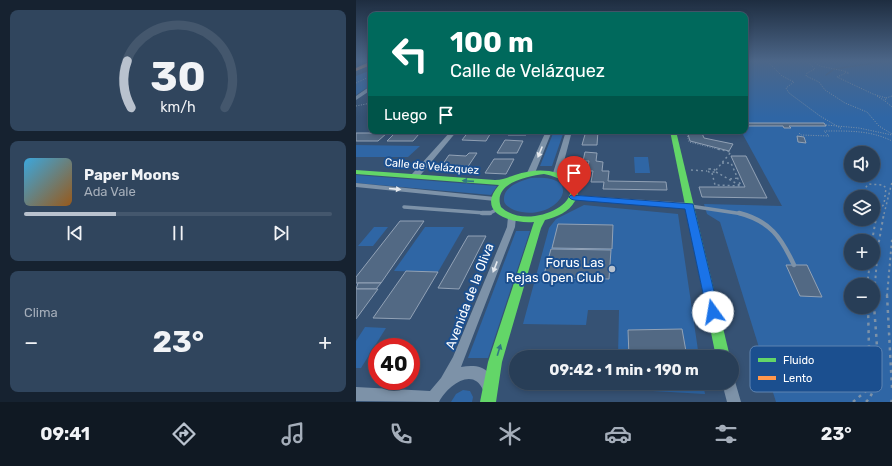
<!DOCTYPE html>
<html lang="es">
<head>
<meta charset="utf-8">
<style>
  body { margin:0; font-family:Rubik,sans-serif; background:#30455d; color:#f1f3f6; height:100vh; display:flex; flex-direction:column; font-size:15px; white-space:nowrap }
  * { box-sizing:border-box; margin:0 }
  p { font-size:13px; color:#a5aeba }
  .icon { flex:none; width:22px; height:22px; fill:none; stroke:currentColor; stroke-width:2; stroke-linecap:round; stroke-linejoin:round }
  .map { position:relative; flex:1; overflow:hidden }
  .sheet { display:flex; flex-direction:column; gap:10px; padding:10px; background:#162230; width:356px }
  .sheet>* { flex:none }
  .banner { position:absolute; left:12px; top:12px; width:380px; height:122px; border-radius:8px; box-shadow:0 2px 6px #0003,0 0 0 1px #44576d; background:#00695c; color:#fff; overflow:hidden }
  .tools { position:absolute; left:488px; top:146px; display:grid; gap:8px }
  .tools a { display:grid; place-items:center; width:36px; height:36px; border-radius:50%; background:#283e57; box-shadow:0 2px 6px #0003,0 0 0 1px #44576d; font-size:20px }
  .speed { position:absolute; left:12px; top:338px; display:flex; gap:8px; font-size:20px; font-weight:700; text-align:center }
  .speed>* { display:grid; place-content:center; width:52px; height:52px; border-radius:50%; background:#283e57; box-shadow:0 2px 6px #0003,0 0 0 1px #44576d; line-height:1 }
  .speed .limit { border:6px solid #d22; background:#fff; color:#111 }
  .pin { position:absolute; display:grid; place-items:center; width:34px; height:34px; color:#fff; margin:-41px -17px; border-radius:50% 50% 50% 0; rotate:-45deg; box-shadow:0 0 4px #0007 }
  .pin .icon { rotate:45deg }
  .me { position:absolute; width:44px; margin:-22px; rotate:347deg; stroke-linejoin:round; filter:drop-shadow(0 0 3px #0008) }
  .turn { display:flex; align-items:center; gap:14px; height:84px; padding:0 16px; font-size:18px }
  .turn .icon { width:52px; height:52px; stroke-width:2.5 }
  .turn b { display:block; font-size:28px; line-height:34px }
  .then { display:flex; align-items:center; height:38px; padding:0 16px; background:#0003; gap:8px; font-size:15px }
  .big { font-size:30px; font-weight:700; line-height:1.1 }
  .sheet .card { flex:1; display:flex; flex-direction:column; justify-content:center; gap:6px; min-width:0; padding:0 14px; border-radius:8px; background:#30455d }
  .sheet .dial { align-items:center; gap:0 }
  .dial svg { height:104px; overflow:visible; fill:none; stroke:#44576d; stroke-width:7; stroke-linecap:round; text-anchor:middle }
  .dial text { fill:#f1f3f6; stroke:none }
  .song { display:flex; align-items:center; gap:12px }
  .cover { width:48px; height:48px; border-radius:6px; background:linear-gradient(135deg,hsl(200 70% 55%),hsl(30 70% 35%)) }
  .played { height:4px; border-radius:2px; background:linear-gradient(90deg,#b9c2ce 30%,#44576d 30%) }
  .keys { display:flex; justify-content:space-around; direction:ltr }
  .heat { display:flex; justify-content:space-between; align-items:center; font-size:22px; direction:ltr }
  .trip { position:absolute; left:153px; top:350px; width:230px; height:40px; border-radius:20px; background:#283e57; box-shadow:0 2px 6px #0003,0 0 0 1px #44576d; font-weight:700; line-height:40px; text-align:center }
  .tab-bar { display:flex; height:64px; justify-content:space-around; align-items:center; background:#101923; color:#a5aeba }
  .tab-bar .icon { width:28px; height:28px }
  .tab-bar .current { color:#b9c2ce }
  .tab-bar b { font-size:18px; color:#f1f3f6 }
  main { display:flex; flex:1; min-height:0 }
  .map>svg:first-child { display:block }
  .green { fill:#2f66a5; fill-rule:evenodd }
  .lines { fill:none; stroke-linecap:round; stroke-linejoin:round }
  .stream { stroke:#3b618d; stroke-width:1.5 }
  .building { fill:#526984; stroke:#92a2b6 }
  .path-far3 { stroke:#7d92a8; stroke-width:1; stroke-dasharray:1 1.5; stroke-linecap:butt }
  .path-far2 { stroke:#7d92a8; stroke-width:1.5; stroke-dasharray:2 3; stroke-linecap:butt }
  .path-far1 { stroke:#7d92a8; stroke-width:2; stroke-dasharray:2.5 3.5; stroke-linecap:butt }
  .path { stroke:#7d92a8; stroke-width:2.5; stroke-dasharray:3 4.5; stroke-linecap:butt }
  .lane-far1 { stroke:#7d92a8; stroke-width:3.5 }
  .lane { stroke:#7d92a8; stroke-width:4.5 }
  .street { fill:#7d92a8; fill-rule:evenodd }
  .fast { fill:#63d668; fill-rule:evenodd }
  .slow { fill:#ff974d; fill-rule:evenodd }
  .oneway { fill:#e5e9ee }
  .oneway2 { fill:#317883 }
  .route { fill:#1a73e8; stroke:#114b97 }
  .poi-dot { fill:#b9c2ce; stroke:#1b4f8f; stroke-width:1.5 }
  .labels { text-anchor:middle; stroke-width:4; stroke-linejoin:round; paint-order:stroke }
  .street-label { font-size:11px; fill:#fff; stroke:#1b4f8f }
  .near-poi-label { font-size:13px; fill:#fff; stroke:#1b4f8f; text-anchor:end }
  .near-street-label { font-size:13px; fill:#fff; stroke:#1b4f8f }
  .key { fill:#1b4f8f; stroke:#5f84b1; stroke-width:1 }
  .key-label { font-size:11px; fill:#fff }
</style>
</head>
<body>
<main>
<section class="sheet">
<div class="card dial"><svg viewBox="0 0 100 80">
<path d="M14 69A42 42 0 1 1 86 69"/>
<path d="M14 69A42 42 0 0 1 11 33" stroke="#b9c2ce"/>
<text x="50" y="56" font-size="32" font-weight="700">30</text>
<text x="50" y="72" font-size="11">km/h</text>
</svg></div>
<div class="card">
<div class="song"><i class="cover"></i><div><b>Paper Moons</b><p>Ada Vale</p></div></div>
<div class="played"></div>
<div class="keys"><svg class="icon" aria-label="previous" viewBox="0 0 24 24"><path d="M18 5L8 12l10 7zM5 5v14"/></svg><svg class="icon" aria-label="pause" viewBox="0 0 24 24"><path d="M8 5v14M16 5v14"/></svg><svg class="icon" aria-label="next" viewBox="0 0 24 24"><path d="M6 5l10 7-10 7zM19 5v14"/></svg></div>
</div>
<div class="card"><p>Clima</p>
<div class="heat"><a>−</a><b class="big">23°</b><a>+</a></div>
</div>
</section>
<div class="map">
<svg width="536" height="402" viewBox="0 0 536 402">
  <rect width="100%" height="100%" fill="#365274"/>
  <!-- green -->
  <g class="green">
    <path d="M389 61H536V402H420L364 222 351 214 348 204 426 206 385 131H389ZM495 153H517V175H495ZM495 197H517V219H495ZM495 241H517V263H495ZM495 285H517V307H495Z"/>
    <path d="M15 70V85L0 95V76Z"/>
    <path d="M198 131H208L196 166H184Z"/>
    <path d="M0 145 64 146 52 157H0Z"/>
    <path d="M278 157H292L294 173H279Z"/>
    <path d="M0 175 141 186 135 195 0 183Z"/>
    <path d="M175 178C235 173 200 225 158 210 154 208 148 205 148 200 147 186 165 181 175 178Z"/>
    <path d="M228 205 322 214 343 357H262L263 310H232L230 325 167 324 193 228 200 219Z"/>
    <path d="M18 227H32L17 246H2Z"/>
    <path d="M69 227H108L82 272 38 271Z"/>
    <path d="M160 231H174L132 358H112Z"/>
    <path d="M9 327 30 328 5 368H0V341Z"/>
    <path d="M261 383H347L349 394 261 389Z"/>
    <path d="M107 390 114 391 117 397 116 402H95L100 394Z"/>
  </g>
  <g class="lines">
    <!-- stream -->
    <path class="stream" d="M470 75 478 69 532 61"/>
  </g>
  <!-- building -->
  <g class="building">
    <path d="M390 123H468L470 126H433L435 128H428L427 126H392Z"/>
    <path d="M113 131H136L130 141 106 140Z"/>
    <path d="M154 131H172L170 135H152Z"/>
    <path d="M230 131H242L241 145H226Z"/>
    <path d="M331 131H345L348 138 377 144 373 151 334 141Z"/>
    <path d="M0 133H31L22 141H0Z"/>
    <path d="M38 134H63L57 141H31Z"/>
    <path d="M441 136 448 137 450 143 442 142Z"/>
    <path d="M149 140 167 141 161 153H141Z"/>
    <path d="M229 152 241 153 240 161 247 162 246 171H253L252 181 310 182 311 190 247 189 248 182H235L237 171H231L233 161H227Z"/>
    <path d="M113 153H121L111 168H84L93 155 110 156Z"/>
    <path d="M375 156H390L411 198 346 197 343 187H389Z"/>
    <path d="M138 159H158L150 174 129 173Z"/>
    <path d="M44 221H68L25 283H0V277Z"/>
    <path d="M202 224 257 225 256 249 196 248Z"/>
    <path d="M112 236H130L103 289 82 288Z"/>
    <path d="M195 249 255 250 253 279 187 278Z"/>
    <path d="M430 265H451L466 297 444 296Z"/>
    <path d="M50 271 82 272 54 319 17 318Z"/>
    <path d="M2 283H25L20 289H0Z"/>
    <path d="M0 289H22L0 319Z"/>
    <path d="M326 329 331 357H273L272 330Z"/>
  </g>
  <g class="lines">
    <!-- path-far3 -->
    <g class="path-far3">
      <path d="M411 61 426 76 438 82 430 88 433 93 464 116 486 129"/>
      <path d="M451 61 459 69 451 73 450 76 463 82 469 90 489 103 511 112 523 126 536 134"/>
      <path d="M457 61 464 66 488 71 490 73 481 77 517 94 530 98 529 101 536 107"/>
      <path d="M489 71 493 73 490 74"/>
      <path d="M0 83 15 76"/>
      <path d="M521 96 529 101"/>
      <path d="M530 98 536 96"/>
      <path d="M0 106 15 103"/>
      <path d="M470 125 503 128 536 135"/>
      <path d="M330 131 333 142 365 150"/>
      <path d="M443 133 445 135 473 136 468 131C492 131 514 130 536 141"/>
    </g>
    <!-- path-far2 -->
    <g class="path-far2">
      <path d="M366 163H375L385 186"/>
      <path d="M353 169H358L360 172H353L351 170Z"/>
      <path d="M335 170 351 171"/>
      <path d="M360 170 375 152 361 149"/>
      <path d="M356 173 359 185 385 186 360 172"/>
      <path d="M374 179 382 178"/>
      <path d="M509 197V188L513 184 527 185 530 188 528 204 521 214"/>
      <path d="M517 210 521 213"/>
      <path d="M528 214 536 182"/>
    </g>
    <!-- path-far1 -->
    <g class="path-far1">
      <path d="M516 241 521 213"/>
      <path d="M511 285 514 263"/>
      <path d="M518 296 522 247 528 213"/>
      <path d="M531 296 536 239"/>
    </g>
    <!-- path -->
    <g class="path">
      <path d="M531 295 536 388"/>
      <path d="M497 402 510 391 513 349 512 307"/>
      <path d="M510 402C530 383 517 323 518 295"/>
      <path d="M535 402 536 400"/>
    </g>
    <!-- lane-far1 -->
    <g class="lane-far1">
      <path d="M334 206 387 214"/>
      <path d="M48 207 129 213H134L142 209"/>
    </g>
    <!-- lane -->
    <g class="lane">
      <path d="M126 213H134"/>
      <path d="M383 213C414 221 425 237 438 265"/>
    </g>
    <!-- street -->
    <g class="street">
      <path d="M13 87H15V90L0 100V96Z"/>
      <path d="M95 131H101L62 178H56L55 176 56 174Z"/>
      <path d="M190 131H196L179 173 175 175H172L171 173Z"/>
      <path d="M210 131H216L205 173 201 175 197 173Z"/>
      <path d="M0 183 139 197 143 199 139 201 0 187Z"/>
      <path d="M215 195 334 203 338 206 334 209 218 199H215L214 197Z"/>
      <path d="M156 214 160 217 159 227 105 367C115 365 126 365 133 373 136 376 137 381 139 385L137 390 132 392 127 390C117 366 91 386 83 402L0 401V387L74 391 85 378 97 357 151 227 152 217Z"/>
      <path d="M376 378H378L385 402H371L366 383H376Z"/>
    </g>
    <!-- fast -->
    <g class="fast">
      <path d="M314 131H320L374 357H360Z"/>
      <path d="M0 170 139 180C147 180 152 177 159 175 174 170 188 169 202 173 208 174 214 176 218 181 224 187 223 194 219 201 213 212 201 217 189 220L185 228 146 362 140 402H124L132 362 178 222C155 224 119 213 143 185L0 174ZM188 174C255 188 176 237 145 207 136 183 172 176 188 174Z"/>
    </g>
    <!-- slow -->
    <path class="slow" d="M13 62H15V65L0 71V68Z"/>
  </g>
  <!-- one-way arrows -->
  <defs><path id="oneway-solid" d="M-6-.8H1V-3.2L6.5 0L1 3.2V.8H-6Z"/></defs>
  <g class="oneway">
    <use href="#oneway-solid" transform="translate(184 152) rotate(112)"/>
    <use href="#oneway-solid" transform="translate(39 189) rotate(5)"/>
    <use href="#oneway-solid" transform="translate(139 267) rotate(111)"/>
  </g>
  <g class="oneway2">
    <use href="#oneway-solid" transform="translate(112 181) rotate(-176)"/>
    <use href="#oneway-solid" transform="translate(143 350) rotate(-73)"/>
  </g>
  <!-- sky -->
  <linearGradient id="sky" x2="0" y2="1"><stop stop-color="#1e2d40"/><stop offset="0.52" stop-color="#4c6688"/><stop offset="1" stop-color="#4c6688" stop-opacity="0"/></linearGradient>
  <rect width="536" height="117" fill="url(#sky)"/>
  <!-- route -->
  <path class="route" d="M215 195 337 204 363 312 362 316 357 317 352 316 351 312 329 209 218 200 215 199 213 197Z"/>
  <!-- markers -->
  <circle class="poi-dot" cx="256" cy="269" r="4"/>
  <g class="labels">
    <!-- street labels -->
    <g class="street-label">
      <text transform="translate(76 166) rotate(5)" y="4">Calle de Velázquez</text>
    </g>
    <!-- near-poi labels -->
    <g class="near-poi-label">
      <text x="248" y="267">Forus Las<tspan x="248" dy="15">Rejas Open Club</tspan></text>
    </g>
    <!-- near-street labels -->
    <g class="near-street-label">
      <text transform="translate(113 296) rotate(-69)" y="5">Avenida de la Oliva</text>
    </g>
  </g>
  <!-- legend -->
  <rect x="394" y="346" width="132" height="46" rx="6" class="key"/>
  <rect x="402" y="358" width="18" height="4" fill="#63d668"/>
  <rect x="402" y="376" width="18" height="4" fill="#ff974d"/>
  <g class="key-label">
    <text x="427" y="364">Fluido</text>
    <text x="427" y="382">Lento</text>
  </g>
</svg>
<div class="tools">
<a><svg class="icon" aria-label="sound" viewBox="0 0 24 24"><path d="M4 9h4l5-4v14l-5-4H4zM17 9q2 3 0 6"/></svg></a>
<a><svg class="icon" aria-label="layers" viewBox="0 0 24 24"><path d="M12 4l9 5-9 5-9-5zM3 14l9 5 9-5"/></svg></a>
<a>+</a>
<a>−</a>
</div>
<div class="speed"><div class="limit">40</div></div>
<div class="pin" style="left:218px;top:197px;background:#d93025"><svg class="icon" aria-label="arrive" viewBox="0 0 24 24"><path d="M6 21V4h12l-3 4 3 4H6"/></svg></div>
<svg class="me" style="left:357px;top:312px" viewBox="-20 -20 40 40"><circle r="19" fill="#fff"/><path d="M0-13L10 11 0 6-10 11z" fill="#1a73e8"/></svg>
<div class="trip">09:42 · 1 min · 190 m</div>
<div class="banner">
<div class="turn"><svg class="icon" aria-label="left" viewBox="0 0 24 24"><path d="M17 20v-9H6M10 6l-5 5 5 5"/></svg><div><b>100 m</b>Calle de Velázquez</div></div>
<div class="then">Luego<svg class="icon" aria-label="arrive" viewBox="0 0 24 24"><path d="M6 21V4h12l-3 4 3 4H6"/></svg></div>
</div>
</div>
</main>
<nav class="tab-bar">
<b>09:41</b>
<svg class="icon current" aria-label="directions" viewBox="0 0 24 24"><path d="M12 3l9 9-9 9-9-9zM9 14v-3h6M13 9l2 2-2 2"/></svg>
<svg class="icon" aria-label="music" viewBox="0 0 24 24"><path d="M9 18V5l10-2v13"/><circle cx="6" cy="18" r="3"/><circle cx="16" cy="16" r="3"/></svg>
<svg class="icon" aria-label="phone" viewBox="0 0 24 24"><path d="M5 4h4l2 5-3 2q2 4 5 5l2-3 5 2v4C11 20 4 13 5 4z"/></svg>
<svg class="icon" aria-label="climate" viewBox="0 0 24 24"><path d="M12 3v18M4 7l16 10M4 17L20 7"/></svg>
<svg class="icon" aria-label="car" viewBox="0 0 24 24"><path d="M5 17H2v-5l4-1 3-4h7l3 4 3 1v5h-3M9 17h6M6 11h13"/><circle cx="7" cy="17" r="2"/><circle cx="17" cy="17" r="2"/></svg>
<svg class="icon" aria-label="filters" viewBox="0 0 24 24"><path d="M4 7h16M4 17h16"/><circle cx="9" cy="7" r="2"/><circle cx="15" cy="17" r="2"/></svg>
<b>23°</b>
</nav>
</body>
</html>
